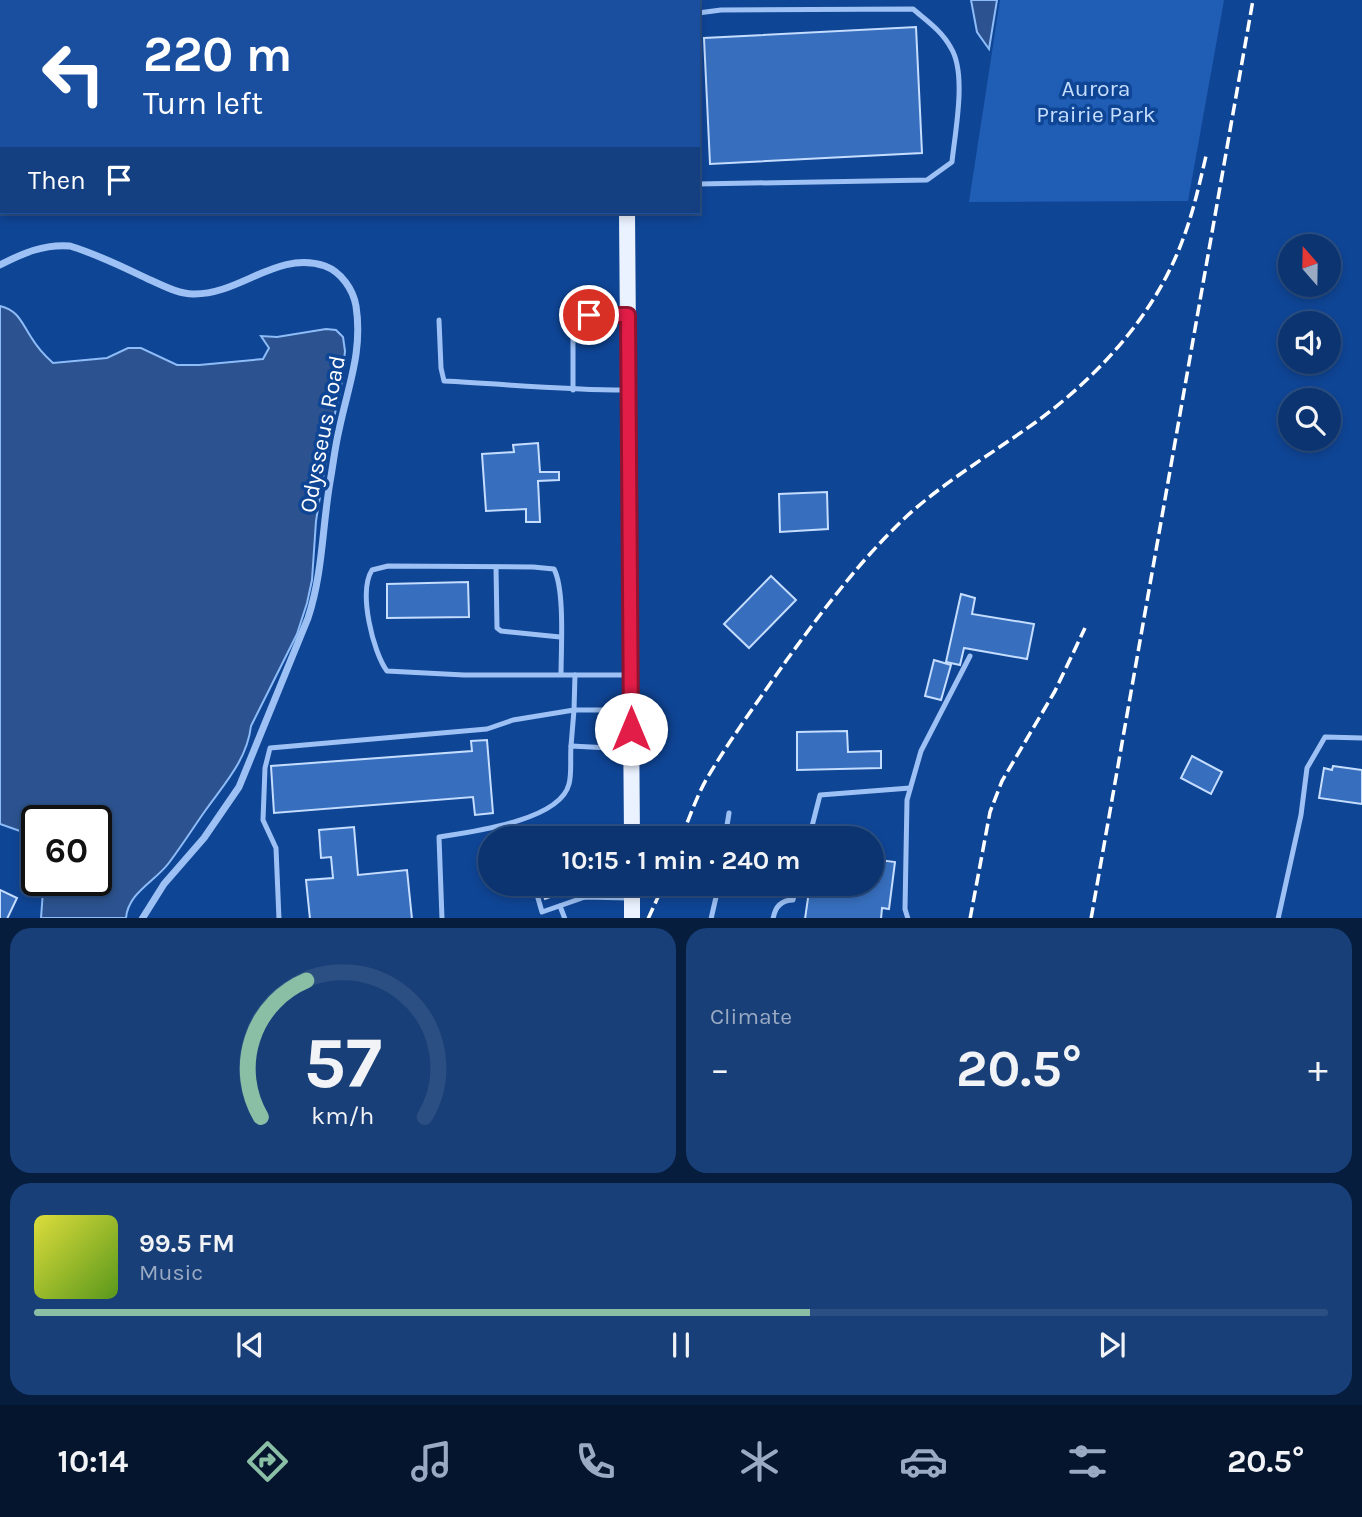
<!DOCTYPE html>
<html lang="en">
<head>
<meta charset="utf-8">
<style>
  body { margin:0; font-family:Karla,sans-serif; background:#193f78; color:#f1f3f6; height:100vh; display:flex; flex-direction:column; font-size:26px; white-space:nowrap }
  * { box-sizing:border-box; margin:0 }
  p { font-size:23px; color:#9aaac3 }
  .icon { flex:none; width:38px; height:38px; fill:none; stroke:currentColor; stroke-width:2; stroke-linecap:round; stroke-linejoin:round }
  .map { position:relative; height:918px; overflow:hidden }
  .sheet { display:flex; flex-direction:column; gap:10px; padding:10px; background:#061d3e; flex:1 }
  .sheet>* { flex:none }
  .guide { position:absolute; left:0px; top:0px; width:700px; height:214px; box-shadow:0 4px 10px #0003,0 0 0 2px #2b4f83; background:#1a4fa0; color:#fff; overflow:hidden }
  .needle { width:46px; rotate:340deg }
  .tools { position:absolute; left:1278px; top:234px; display:grid; gap:14px }
  .tools a { display:grid; place-items:center; width:63px; height:63px; border-radius:50%; background:#0b3470; box-shadow:0 4px 10px #0003,0 0 0 2px #2b4f83; font-size:35px }
  .speed { position:absolute; left:21px; top:805px; display:flex; gap:14px; font-size:35px; font-weight:700; text-align:center }
  .speed>* { display:grid; place-content:center; width:91px; height:91px; border-radius:50%; background:#0b3470; box-shadow:0 4px 10px #0003,0 0 0 2px #2b4f83; line-height:1 }
  .speed .limit { border:4px solid #111; border-radius:10px; background:#fff; color:#111 }
  .pin { position:absolute; display:grid; place-items:center; width:60px; height:60px; color:#fff; margin:-30px; border:4px solid #fff; border-radius:50%; box-shadow:0 2px 7px #0007 }
  .me { position:absolute; width:77px; margin:-38px; rotate:0deg; stroke-linejoin:round; filter:drop-shadow(0 0 5px #0008) }
  .turn { display:flex; align-items:center; gap:24px; height:147px; padding:0 28px; font-size:32px }
  .turn .icon { width:91px; height:91px; stroke-width:2.5 }
  .turn b { display:block; font-size:49px; line-height:60px }
  .then { display:flex; align-items:center; height:66px; padding:0 28px; background:#0003; gap:14px; font-size:26px }
  .big { font-size:52px; font-weight:700; line-height:1.1 }
  .sheet .widget { flex:1; display:flex; flex-direction:column; justify-content:center; gap:10px; min-width:0; padding:0 24px; border-radius:21px; background:#193f78 }
  .sheet .dial { align-items:center; gap:0 }
  .dial svg { height:182px; overflow:visible; fill:none; stroke:#2b4f83; stroke-width:7; stroke-linecap:round; text-anchor:middle }
  .dial text { fill:#f1f3f6; stroke:none }
  .song { display:flex; align-items:center; gap:21px }
  .cover { width:84px; height:84px; border-radius:10px; background:linear-gradient(135deg,hsl(60 70% 55%),hsl(90 70% 35%)) }
  .played { height:7px; border-radius:4px; background:linear-gradient(90deg,#8abfa5 60%,#2b4f83 60%) }
  .keys { display:flex; justify-content:space-around; direction:ltr }
  .heat { display:flex; justify-content:space-between; align-items:center; font-size:38px; direction:ltr }
  .sheet .tiles { flex:1; display:grid; gap:10px; grid-template-columns:1fr 1fr }
  .widget:last-child { grid-column:span 2 }
  .trip { position:absolute; left:478px; top:826px; width:406px; height:70px; border-radius:35px; background:#0b3470; box-shadow:0 4px 10px #0003,0 0 0 2px #2b4f83; font-weight:700; line-height:70px; text-align:center }
  .tabs { display:flex; height:112px; justify-content:space-around; align-items:center; background:#04152d; color:#9aaac3 }
  .tabs .icon { width:49px; height:49px }
  .tabs .on { color:#8abfa5 }
  .tabs b { font-size:32px; color:#f1f3f6 }
  .map>svg:first-child { display:block }
  .green { fill:#205eb5 }
  .water { fill:#2c538f; stroke:#8ebcf8; stroke-width:2 }
  .building { fill:#376fbe; stroke:#c5ddfe; stroke-width:2 }
  .lines { fill:none; stroke-linecap:round; stroke-linejoin:round }
  .lane { stroke:#9dc1f4; stroke-width:5 }
  .street { stroke:#9dc1f4; stroke-width:7 }
  .primary { stroke:#eaf2ff; stroke-width:16 }
  .rail { stroke:#fff; stroke-width:3.5; stroke-dasharray:12 5; stroke-linecap:butt }
  .route-casing { stroke:#92132f; stroke-width:18 }
  .route { stroke:#e11d48; stroke-width:12 }
  .labels { text-anchor:middle; stroke-width:7; stroke-linejoin:round; paint-order:stroke }
  .park-label { font-size:23px; fill:#c5ddfe; stroke:#0f4595 }
  .street-label { font-size:23px; fill:#fff; stroke:#0f4595 }
</style>
</head>
<body>
<div class="map">
<svg width="1362" height="919" viewBox="0 0 1362 919">
  <rect width="100%" height="100%" fill="#0f4595"/>
  <!-- green -->
  <path class="green" d="M1000 0H1224L1188 201 969 202Z"/>
  <!-- water -->
  <g class="water">
    <path d="M0 0 129 2H2V183Z"/>
    <path d="M971 0H997L989 49 977 32Z"/>
    <path d="M0 306C19 311 21 322 31 337 37 347 44 355 53 363L107 358 128 348H141L177 365H199L263 359 269 348 261 336 277 337 326 329 336 330 343 337 345 351 341 387 330 435 316 521 312 580 307 603 297 634 251 726C247 760 224 784 205 811 193 828 181 847 168 864 154 882 128 893 126 918H41L43 891 49 880H96V821H87L84 814 63 807 51 821H37V837L0 824Z"/>
  </g>
  <!-- building -->
  <g class="building">
    <path d="M916 27 922 153 710 164 704 38Z"/>
    <path d="M538 443 540 472H559V480L538 481 540 522H526V509L486 511 482 454 514 452 513 445Z"/>
    <path d="M827 492 828 529 780 532 779 494Z"/>
    <path d="M771 576 796 600 749 648 724 624Z"/>
    <path d="M468 582 469 617 387 618V584Z"/>
    <path d="M961 594 975 598 972 614 1034 624 1027 659 964 648 960 665 946 662Z"/>
    <path d="M934 660 951 665 941 700 925 696Z"/>
    <path d="M847 731 848 752 881 751V768L797 770V732Z"/>
    <path d="M487 740 493 813 475 815 473 797 274 813 271 766 472 751 471 741Z"/>
    <path d="M1192 756 1222 772 1211 794 1181 778Z"/>
    <path d="M1333 766 1362 770V804L1319 798 1324 768 1332 770Z"/>
    <path d="M354 827 358 875 407 870 412 919H310L306 880 333 878 331 857 321 858 319 830Z"/>
    <path d="M872 859 895 862 889 909 882 908 881 919H805L810 884H872Z"/>
    <path d="M539 884H580V886L545 899Z"/>
    <path d="M0 890 17 898 7 919H0Z"/>
  </g>
  <g class="lines">
    <!-- lane -->
    <g class="lane">
      <path d="M351 0 352 2"/>
      <path d="M431 0 432 2"/>
      <path d="M501 0 502 2"/>
      <path d="M698 13 721 10 913 9C927 21 942 31 951 48 967 74 955 132 952 162L927 180 698 184"/>
      <path d="M439 320 441 368 444 381C505 384 565 390 625 390"/>
      <path d="M573 390V321L589 315H626"/>
      <path d="M496 567 497 628 501 631 560 637"/>
      <path d="M561 675C561 650 565 590 554 569L533 567 388 566 372 570C358 592 373 652 387 671L464 675H575"/>
      <path d="M571 746 574 710H629"/>
      <path d="M725 838 729 813"/>
      <path d="M809 838 820 795 910 788"/>
      <path d="M534 884 542 912 585 897 628 898"/>
      <path d="M585 884V897"/>
      <path d="M560 906 565 919"/>
      <path d="M279 919 276 848 263 820 265 768 270 748 487 729 513 720 574 710 575 675H627"/>
      <path d="M442 919 439 837C470 832 560 821 569 784 572 773 570 758 571 746L630 749"/>
      <path d="M711 919 719 884"/>
      <path d="M773 919C775 907 781 900 793 900L797 884"/>
      <path d="M908 919 905 909 907 800 921 751 970 656"/>
      <path d="M1278 919 1301 815 1307 768 1325 737 1362 738"/>
    </g>
    <!-- street -->
    <g class="street">
      <path d="M486 2 491 0"/>
      <path d="M0 265C23 253 44 244 70 246 97 254 123 267 148 279 162 285 178 294 193 294 240 295 277 250 325 266 341 272 353 289 356 306 363 352 348 386 339 430 335 447 333 465 330 482 322 529 323 572 308 618L239 787 204 838 164 884 142 919"/>
    </g>
    <!-- primary -->
    <g class="primary">
      <path d="M623 0V2"/>
      <path d="M627 212 632 838"/>
      <path d="M632 884V919"/>
    </g>
    <!-- rail -->
    <g class="rail">
      <path d="M681 838C689 819 696 798 706 780 730 739 759 700 786 661 823 610 861 559 908 515 947 480 994 452 1036 422 1100 375 1156 313 1183 239 1194 210 1200 181 1207 152"/>
      <path d="M648 919 664 884"/>
      <path d="M970 919 990 812 1002 781 1055 691 1085 628"/>
      <path d="M1091 919 1253 0"/>
    </g>
  </g>
  <g class="lines">
    <defs>
      <path id="route" d="M589 315H628L631 729"/>
    </defs>
    <!-- route casing -->
    <use href="#route" class="route-casing"/>
    <!-- route -->
    <use href="#route" class="route"/>
  </g>
  <g class="labels">
    <!-- park labels -->
    <g class="park-label">
      <text x="1096" y="96">Aurora<tspan x="1096" dy="26">Prairie Park</tspan></text>
    </g>
    <!-- street labels -->
    <g class="street-label">
      <text transform="translate(322 434) rotate(-79)" y="8">Odysseus Road</text>
    </g>
  </g>
</svg>
<div class="tools">
<a><svg class="needle" viewBox="-14 -14 28 28"><path d="M0-13l5 13h-10z" fill="#e53935"/><path d="M0 13l5-13h-10z" fill="#9aaac3"/></svg></a>
<a><svg class="icon" aria-label="sound" viewBox="0 0 24 24"><path d="M4 9h4l5-4v14l-5-4H4zM17 9q2 3 0 6"/></svg></a>
<a><svg class="icon" aria-label="search" viewBox="0 0 24 24"><circle cx="10" cy="10" r="6"/><path d="M15 15l6 6"/></svg></a>
</div>
<div class="speed"><div class="limit">60</div></div>
<div class="pin" style="left:589px;top:315px;background:#d93025"><svg class="icon" aria-label="arrive" viewBox="0 0 24 24"><path d="M6 21V4h12l-3 4 3 4H6"/></svg></div>
<svg class="me" style="left:631px;top:729px" viewBox="-20 -20 40 40"><circle r="19" fill="#fff"/><path d="M0-13L10 11 0 6-10 11z" fill="#e11d48"/></svg>
<div class="trip">10:15 · 1 min · 240 m</div>
<div class="guide">
<div class="turn"><svg class="icon" aria-label="left" viewBox="0 0 24 24"><path d="M17 20v-9H6M10 6l-5 5 5 5"/></svg><div><b>220 m</b>Turn left</div></div>
<div class="then">Then<svg class="icon" aria-label="arrive" viewBox="0 0 24 24"><path d="M6 21V4h12l-3 4 3 4H6"/></svg></div>
</div>
</div>
<section class="sheet">
<div class="tiles">
<div class="widget dial"><svg viewBox="0 0 100 80">
<path d="M14 69A42 42 0 1 1 86 69"/>
<path d="M14 69A42 42 0 0 1 34 9" stroke="#8abfa5"/>
<text x="50" y="56" font-size="32" font-weight="700">57</text>
<text x="50" y="72" font-size="11">km/h</text>
</svg></div>
<div class="widget"><p>Climate</p>
<div class="heat"><a>−</a><b class="big">20.5°</b><a>+</a></div>
</div>
<div class="widget">
<div class="song"><i class="cover"></i><div><b>99.5 FM</b><p>Music</p></div></div>
<div class="played"></div>
<div class="keys"><svg class="icon" aria-label="previous" viewBox="0 0 24 24"><path d="M18 5L8 12l10 7zM5 5v14"/></svg><svg class="icon" aria-label="pause" viewBox="0 0 24 24"><path d="M8 5v14M16 5v14"/></svg><svg class="icon" aria-label="next" viewBox="0 0 24 24"><path d="M6 5l10 7-10 7zM19 5v14"/></svg></div>
</div>
</div>
</section>
<nav class="tabs">
<b>10:14</b>
<svg class="icon on" aria-label="directions" viewBox="0 0 24 24"><path d="M12 3l9 9-9 9-9-9zM9 14v-3h6M13 9l2 2-2 2"/></svg>
<svg class="icon" aria-label="music" viewBox="0 0 24 24"><path d="M9 18V5l10-2v13"/><circle cx="6" cy="18" r="3"/><circle cx="16" cy="16" r="3"/></svg>
<svg class="icon" aria-label="phone" viewBox="0 0 24 24"><path d="M5 4h4l2 5-3 2q2 4 5 5l2-3 5 2v4C11 20 4 13 5 4z"/></svg>
<svg class="icon" aria-label="climate" viewBox="0 0 24 24"><path d="M12 3v18M4 7l16 10M4 17L20 7"/></svg>
<svg class="icon" aria-label="car" viewBox="0 0 24 24"><path d="M5 17H2v-5l4-1 3-4h7l3 4 3 1v5h-3M9 17h6M6 11h13"/><circle cx="7" cy="17" r="2"/><circle cx="17" cy="17" r="2"/></svg>
<svg class="icon" aria-label="filters" viewBox="0 0 24 24"><path d="M4 7h16M4 17h16"/><circle cx="9" cy="7" r="2"/><circle cx="15" cy="17" r="2"/></svg>
<b>20.5°</b>
</nav>
</body>
</html>
